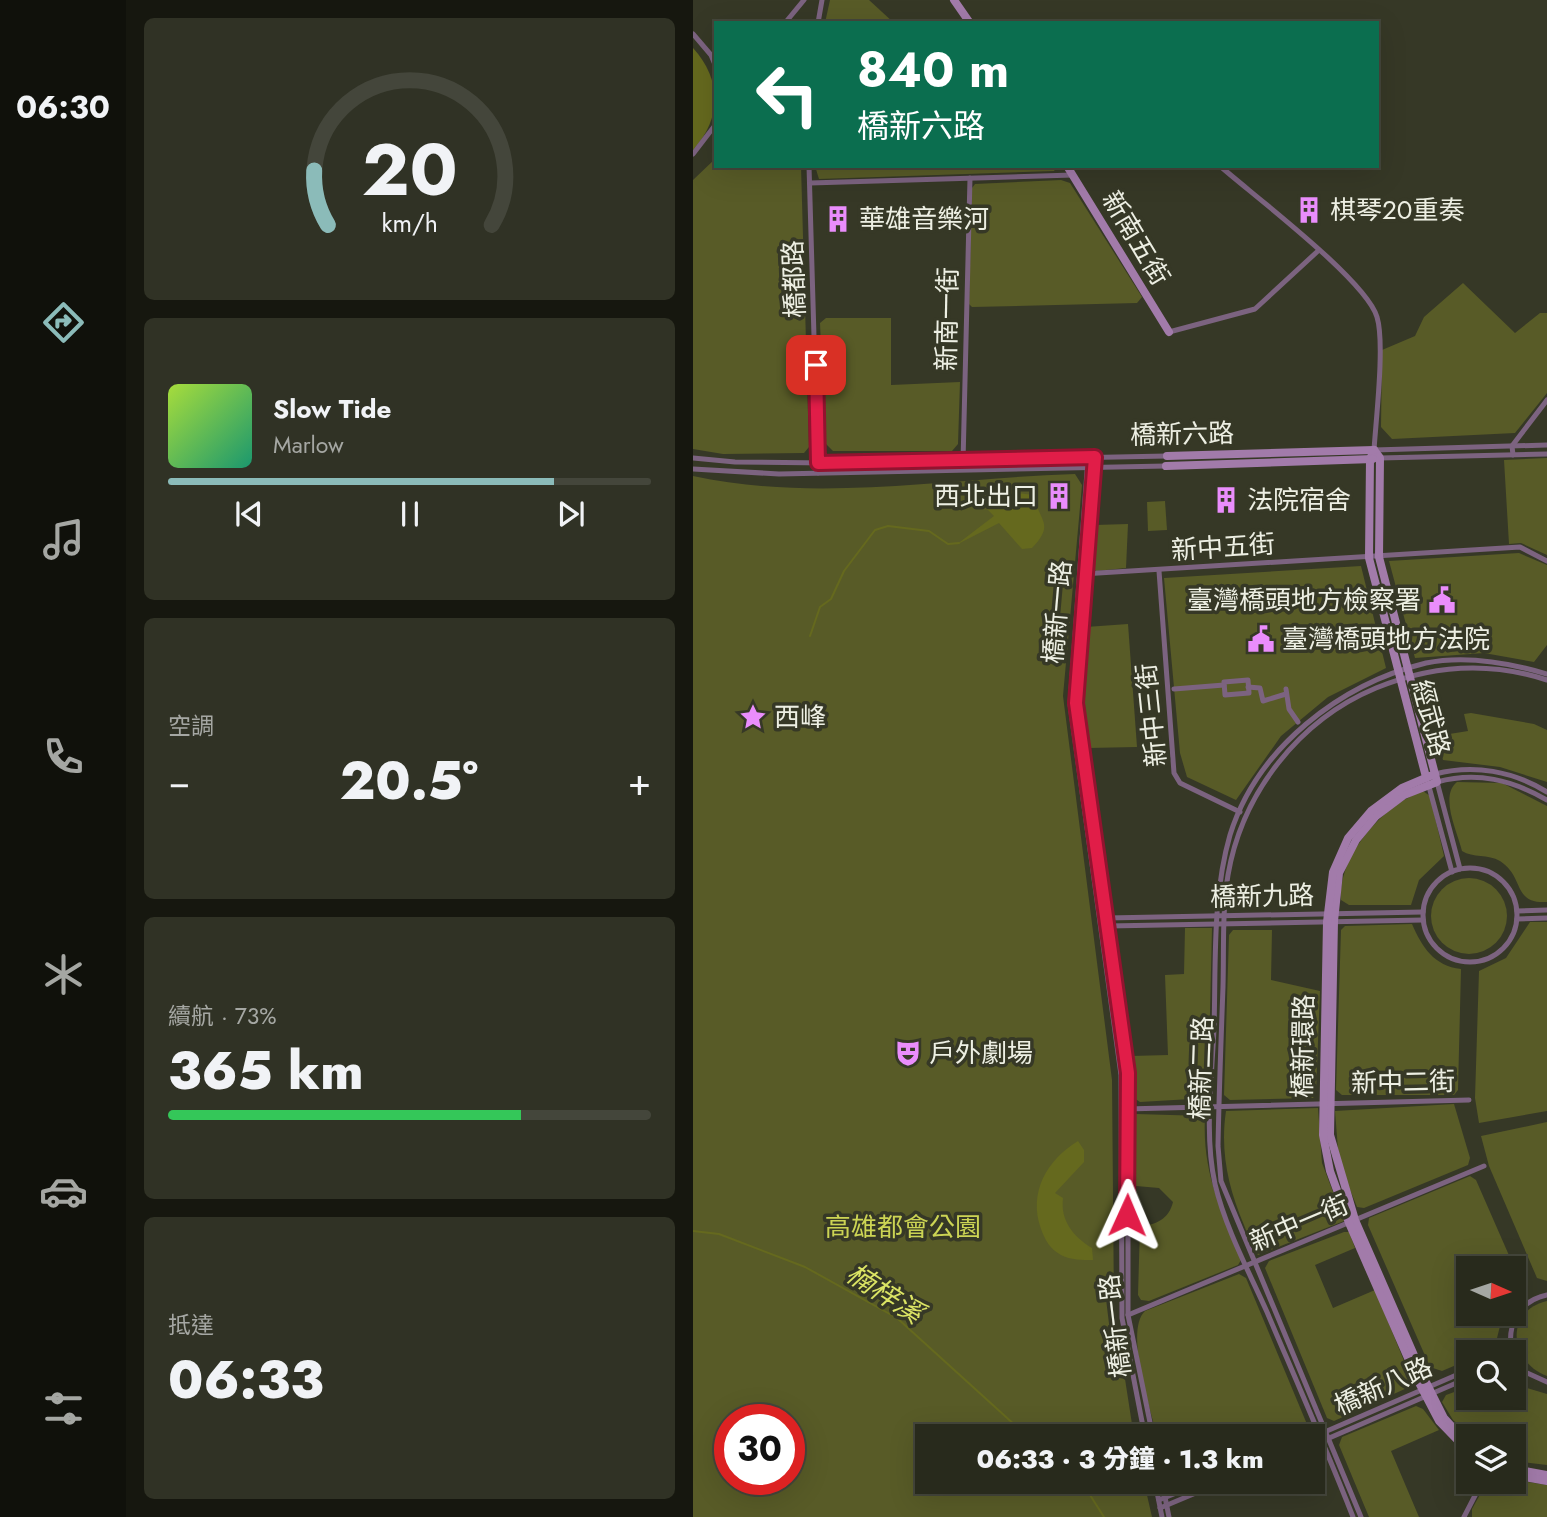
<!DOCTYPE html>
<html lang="zh-TW">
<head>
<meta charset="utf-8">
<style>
  body { margin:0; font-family:Jost,"Noto Sans TC",sans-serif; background:#303225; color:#f1f3f6; height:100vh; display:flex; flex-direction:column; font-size:26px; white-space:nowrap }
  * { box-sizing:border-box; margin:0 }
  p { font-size:23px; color:#a5a7a3 }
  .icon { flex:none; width:38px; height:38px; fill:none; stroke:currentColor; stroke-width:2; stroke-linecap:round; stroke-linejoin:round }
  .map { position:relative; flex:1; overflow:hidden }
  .drawer { display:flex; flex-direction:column; gap:18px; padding:18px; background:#16170f; width:567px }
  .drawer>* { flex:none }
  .banner { position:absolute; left:21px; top:21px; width:665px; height:147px; border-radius:0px; box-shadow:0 7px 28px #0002,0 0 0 2px #44463b; background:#0b6e4f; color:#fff; overflow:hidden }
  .needle { width:46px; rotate:93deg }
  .buttons { position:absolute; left:763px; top:1256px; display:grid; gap:14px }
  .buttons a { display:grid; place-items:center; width:70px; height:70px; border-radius:0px; background:#282a1c; box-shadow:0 7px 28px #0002,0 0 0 2px #44463b; font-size:35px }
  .speed { position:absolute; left:21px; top:1404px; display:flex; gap:14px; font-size:35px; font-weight:700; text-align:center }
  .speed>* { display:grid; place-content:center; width:91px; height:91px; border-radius:50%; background:#282a1c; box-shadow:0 7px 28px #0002,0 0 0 2px #44463b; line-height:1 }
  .speed .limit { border:10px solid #d22; background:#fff; color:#111 }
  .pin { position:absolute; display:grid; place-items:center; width:60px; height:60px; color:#fff; margin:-30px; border-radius:14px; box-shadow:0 4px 10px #0006 }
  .me { position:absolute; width:77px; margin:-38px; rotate:1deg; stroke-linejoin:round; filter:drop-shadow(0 0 5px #0008) }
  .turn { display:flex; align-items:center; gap:24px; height:147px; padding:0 28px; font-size:32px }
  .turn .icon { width:91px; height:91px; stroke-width:2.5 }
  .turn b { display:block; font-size:49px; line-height:60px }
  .big { font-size:52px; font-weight:800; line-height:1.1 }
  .drawer .card { flex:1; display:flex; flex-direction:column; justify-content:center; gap:10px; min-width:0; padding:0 24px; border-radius:10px; background:#303225 }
  .drawer .dial { align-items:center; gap:0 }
  .dial svg { height:182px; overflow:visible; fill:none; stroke:#44463b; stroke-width:7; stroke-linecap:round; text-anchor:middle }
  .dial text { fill:#f1f3f6; stroke:none }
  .song { display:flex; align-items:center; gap:21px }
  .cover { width:84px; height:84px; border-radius:10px; background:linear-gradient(135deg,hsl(80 70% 55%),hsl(160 70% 35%)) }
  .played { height:7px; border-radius:4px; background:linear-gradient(90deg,#8bbbb9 80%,#44463b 80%) }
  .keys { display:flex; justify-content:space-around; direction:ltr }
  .heat { display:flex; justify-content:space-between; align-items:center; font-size:38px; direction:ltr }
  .charge { height:10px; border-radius:5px; background:linear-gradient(90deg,#34c759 73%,#44463b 0) }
  .trip { position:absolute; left:222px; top:1424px; width:410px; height:70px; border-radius:0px; background:#282a1c; box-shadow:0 7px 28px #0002,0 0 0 2px #44463b; font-weight:800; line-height:70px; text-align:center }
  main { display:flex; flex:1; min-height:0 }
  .dock { display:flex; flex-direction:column; width:126px; justify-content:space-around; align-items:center; background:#10110b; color:#a5a7a3 }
  .dock .icon { width:49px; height:49px }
  .dock .current { color:#8bbbb9 }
  .dock b { font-size:32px; color:#f1f3f6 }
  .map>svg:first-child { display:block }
  .green { fill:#585b27; fill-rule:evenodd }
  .water { fill:#65691e }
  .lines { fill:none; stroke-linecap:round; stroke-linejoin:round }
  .stream { stroke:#65691e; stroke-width:2 }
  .street { stroke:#7c6380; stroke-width:5 }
  .secondary { stroke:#a27baa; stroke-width:8 }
  .route-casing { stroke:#92132f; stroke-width:18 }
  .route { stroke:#e11d48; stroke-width:12 }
  .labels { text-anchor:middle; stroke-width:7; stroke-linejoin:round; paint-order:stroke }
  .poi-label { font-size:26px; fill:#edefe3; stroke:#363826; text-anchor:start }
  .street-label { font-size:26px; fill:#edefe3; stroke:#363826 }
  .park-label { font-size:26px; fill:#ccd454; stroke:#363826 }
  .water-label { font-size:28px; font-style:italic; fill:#dbe464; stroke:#363826 }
</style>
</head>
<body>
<main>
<nav class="dock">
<b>06:30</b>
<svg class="icon current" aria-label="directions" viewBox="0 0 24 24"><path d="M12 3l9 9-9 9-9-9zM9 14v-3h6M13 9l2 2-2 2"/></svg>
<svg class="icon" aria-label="music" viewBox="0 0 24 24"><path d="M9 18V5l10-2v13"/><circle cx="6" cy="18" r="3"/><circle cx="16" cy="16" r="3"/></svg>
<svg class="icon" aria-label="phone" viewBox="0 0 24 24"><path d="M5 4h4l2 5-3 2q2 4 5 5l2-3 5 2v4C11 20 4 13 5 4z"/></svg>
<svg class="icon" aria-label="climate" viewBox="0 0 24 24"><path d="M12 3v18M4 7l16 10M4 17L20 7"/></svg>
<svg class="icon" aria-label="car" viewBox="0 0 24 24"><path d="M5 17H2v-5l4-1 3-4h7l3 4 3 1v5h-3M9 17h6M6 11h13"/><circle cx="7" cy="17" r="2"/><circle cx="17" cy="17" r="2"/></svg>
<svg class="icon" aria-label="filters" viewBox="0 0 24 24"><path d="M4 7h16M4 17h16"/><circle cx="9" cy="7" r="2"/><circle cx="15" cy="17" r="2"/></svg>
</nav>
<section class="drawer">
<div class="card dial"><svg viewBox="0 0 100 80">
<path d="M14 69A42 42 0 1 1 86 69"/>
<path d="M14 69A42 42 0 0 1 8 45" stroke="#8bbbb9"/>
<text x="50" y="56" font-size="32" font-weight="700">20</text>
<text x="50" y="72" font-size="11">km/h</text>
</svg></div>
<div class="card">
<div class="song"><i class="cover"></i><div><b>Slow Tide</b><p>Marlow</p></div></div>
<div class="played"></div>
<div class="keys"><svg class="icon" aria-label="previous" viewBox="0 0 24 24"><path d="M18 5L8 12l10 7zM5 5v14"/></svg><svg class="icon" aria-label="pause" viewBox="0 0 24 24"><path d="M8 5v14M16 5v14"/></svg><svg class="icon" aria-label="next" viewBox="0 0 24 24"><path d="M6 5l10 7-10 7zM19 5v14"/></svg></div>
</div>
<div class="card"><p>空調</p>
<div class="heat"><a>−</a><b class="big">20.5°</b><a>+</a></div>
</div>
<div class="card"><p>續航 · 73%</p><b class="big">365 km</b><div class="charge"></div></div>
<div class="card"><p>抵達</p><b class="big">06:33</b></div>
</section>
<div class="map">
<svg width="854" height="1517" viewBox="0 0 854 1517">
  <rect width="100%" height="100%" fill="#363826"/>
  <!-- green -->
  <g class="green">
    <path d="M137 0H176L201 23H132Z"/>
    <path d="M23 158V166H108L116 447 111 453 30 454 0 449V180Z"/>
    <path d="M122 166H364L361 171 126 179Z"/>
    <path d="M368 180 377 183 449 297 444 303 279 307 276 304 279 188 282 184Z"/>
    <path d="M770 283 822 333 847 313H854V393L822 433 699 439 688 427 689 350 722 336 731 317Z"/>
    <path d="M133 318H198V385L267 382 265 444 259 451H140L132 443 127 323Z"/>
    <path d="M854 458V555L828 543 816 544 811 460Z"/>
    <path d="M382 474 389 485 370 696 419 1080 421 1308 441 1437H234V1482H451L459 1517H0V476C124 503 256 478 382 474ZM37 1419H96V1479H37Z"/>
    <path d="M472 501 474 530 455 531 454 502Z"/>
    <path d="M435 524 433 568 403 571 399 566 402 525Z"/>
    <path d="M826 553 854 565V645L841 662 791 653 722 658 696 561Z"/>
    <path d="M668 566 693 668 635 697 588 736 543 800 494 777 487 753 471 578Z"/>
    <path d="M435 624 444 747 395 748 390 677 393 627Z"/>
    <path d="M778 713 841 724 854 730V782L807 767 750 760 744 736 775 731 771 714Z"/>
    <path d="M764 782 809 783 854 806V902C819 904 832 877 807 861 795 854 780 858 769 851 765 833 746 796 764 782Z"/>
    <path d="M730 791 737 796 751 856 726 880 718 905H656L648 900C645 856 690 805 730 791Z"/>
    <circle cx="776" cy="916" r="38"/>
    <path d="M837 922H854V1111L786 1123 782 1098 786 971 813 958Z"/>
    <path d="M719 924C729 947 741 966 768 969L765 1090 761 1095H649L643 1090 648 930 652 926Z"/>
    <path d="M492 928H519L515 1098 447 1102 441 1098 438 1056 475 1055 472 975 491 974Z"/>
    <path d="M540 930H579L578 980 627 991 623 1093 620 1098 537 1100 531 1095 536 935Z"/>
    <path d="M761 1104 777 1158 775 1165 671 1208 664 1207 646 1162 642 1111Z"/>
    <path d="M625 1108 629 1163 651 1221 565 1255C558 1247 555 1235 551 1225 535 1187 527 1151 533 1111Z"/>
    <path d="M443 1114 512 1116C509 1174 528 1208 548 1260L545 1265 456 1301 448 1300 445 1295 447 1226C463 1225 476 1219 480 1202L466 1188 443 1186Z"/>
    <path d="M854 1122V1281L844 1278 796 1166 788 1136Z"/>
    <path d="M777 1176 783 1180 829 1285 821 1297V1269H775V1314H810L801 1350 775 1353V1360L749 1371 737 1367 675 1225 676 1218Z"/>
    <path d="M651 1232H656L662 1248 622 1265 640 1308 682 1290 718 1378 714 1388 641 1421 634 1418 572 1268 576 1261Z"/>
    <path d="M546 1274 553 1278 616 1429 596 1437H464C458 1409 431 1331 452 1311Z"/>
    <path d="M854 1301V1376C816 1362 811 1311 854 1301Z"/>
    <path d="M821 1377 834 1388 854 1394V1465L821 1461V1437H778L760 1420 749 1402 753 1395 775 1387V1398H821Z"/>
    <path d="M723 1406 730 1409 746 1430 698 1451 726 1517H676L646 1445 649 1437Z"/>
    <path d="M821 1480 854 1485V1517H779V1509L794 1482Z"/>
  </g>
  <!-- water -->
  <g class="water">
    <path d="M0 48C29 80 29 118 0 150Z"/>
    <path d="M324 493 341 495C345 521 363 523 339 548L329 549 306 523 263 545 301 516 287 502 275 496 299 495 302 503 323 502Z"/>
    <path d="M385 1141 391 1150V1162L362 1193 370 1198C367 1221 381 1237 399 1248L400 1260C389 1260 378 1260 368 1255 357 1249 352 1240 348 1229 335 1192 354 1160 385 1141Z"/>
  </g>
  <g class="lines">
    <!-- stream -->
    <g class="stream">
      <path d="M117 636 127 607 138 599 151 571 182 530 195 526 236 531 255 544 266 543"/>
      <path d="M0 1231 26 1234 112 1267 204 1318 335 1437"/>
      <path d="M383 1482 397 1495 411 1517"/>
    </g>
    <!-- street -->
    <g class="street">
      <path d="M92 23 111 0"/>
      <path d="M125 23 129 0"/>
      <path d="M0 34 18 55 23 67"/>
      <path d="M0 154 23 124"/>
      <path d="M116 166 125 473"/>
      <path d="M527 166C560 195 673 280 684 317 692 343 683 419 681 450L854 445"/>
      <path d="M117 183 380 175"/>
      <path d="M476 332 562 309 626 250"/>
      <path d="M820 455 819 446 854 400"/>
      <path d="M402 457 383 703 435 1073V1315L460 1437"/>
      <path d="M0 458 42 462 134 463 474 456"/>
      <path d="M395 458 377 704 428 1075 429 1318 452 1437"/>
      <path d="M687 458 854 454"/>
      <path d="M270 462 277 178"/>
      <path d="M0 469 86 474 473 466"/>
      <path d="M466 571 481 773 487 783 547 812"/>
      <path d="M389 574 827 547 854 561"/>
      <path d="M555 680 556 693 532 695 531 682Z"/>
      <path d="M555 687 567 688 570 701 593 694"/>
      <path d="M481 689 531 685"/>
      <path d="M593 689 596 709 605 722"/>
      <path d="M742 774C781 764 820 771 854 792"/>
      <path d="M735 783 759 872"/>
      <circle cx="777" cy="915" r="47"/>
      <path d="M767 869 744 782C784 771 819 780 854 800"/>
      <path d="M824 911 854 910"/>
      <path d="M414 918 730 912"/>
      <path d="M824 919 854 918"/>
      <path d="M415 926 730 920"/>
      <path d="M433 1109 776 1100"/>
      <path d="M435 1315 791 1166"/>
      <path d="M819 1353C813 1325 826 1301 854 1295"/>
      <path d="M821 1356 832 1372 854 1382"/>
      <path d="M620 1437 775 1370"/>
      <path d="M620 1445 775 1378"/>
      <path d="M462 1482 469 1517"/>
      <path d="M469 1482 476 1517"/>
      <path d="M466 1500 510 1482"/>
      <path d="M467 1508 529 1482"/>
      <path d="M660 1517C633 1448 603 1380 574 1312 556 1272 532 1227 522 1184 511 1134 519 1079 521 1028 523 965 519 897 537 835 564 748 647 684 733 663 772 655 817 663 854 674"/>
      <path d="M668 1517 528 1181 525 1146C526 1093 528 1040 530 987 531 950 529 912 535 875 549 793 606 720 683 688 739 665 796 661 854 680"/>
      <path d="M771 1517 789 1482"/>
    </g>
    <!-- secondary -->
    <g class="secondary">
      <path d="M261 0 277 23"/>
      <path d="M374 166 476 332"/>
      <path d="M681 450 687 458 686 557 744 782 711 795 683 816 663 840 646 873 641 921 637 1135 662 1220 731 1378 751 1418 775 1444"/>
      <path d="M681 450 677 459 676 558 733 777"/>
      <path d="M474 456 681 450"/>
      <path d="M473 466 680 459"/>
      <path d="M742 774 709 788 678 811 655 838 640 872 634 922 630 1135 637 1171 656 1223 725 1381 746 1421 775 1451"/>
      <path d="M821 1469 854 1475"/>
      <path d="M821 1475 854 1481"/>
    </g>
  </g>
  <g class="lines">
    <defs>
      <path id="route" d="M123 365 125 463 402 457 383 703 435 1073 434 1215"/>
    </defs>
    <!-- route casing -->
    <use href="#route" class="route-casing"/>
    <!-- route -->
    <use href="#route" class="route"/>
  </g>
  <!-- icons -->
  <defs>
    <symbol id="building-bare" viewBox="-9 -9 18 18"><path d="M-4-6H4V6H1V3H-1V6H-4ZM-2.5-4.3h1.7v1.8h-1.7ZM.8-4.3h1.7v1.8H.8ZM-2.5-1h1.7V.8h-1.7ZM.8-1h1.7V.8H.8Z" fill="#ea8dfc" stroke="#363826" stroke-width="2.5" paint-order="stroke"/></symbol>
    <symbol id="civic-bare" viewBox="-9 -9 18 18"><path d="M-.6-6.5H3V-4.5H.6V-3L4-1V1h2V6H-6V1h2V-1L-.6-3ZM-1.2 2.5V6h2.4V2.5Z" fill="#ea8dfc" stroke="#363826" stroke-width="2.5" paint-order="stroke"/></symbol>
    <symbol id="sight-bare" viewBox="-9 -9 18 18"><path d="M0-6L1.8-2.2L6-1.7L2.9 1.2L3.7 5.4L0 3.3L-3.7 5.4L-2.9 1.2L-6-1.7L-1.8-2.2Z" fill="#ea8dfc" stroke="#363826" stroke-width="2.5" paint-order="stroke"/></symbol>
    <symbol id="theatre-bare" viewBox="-9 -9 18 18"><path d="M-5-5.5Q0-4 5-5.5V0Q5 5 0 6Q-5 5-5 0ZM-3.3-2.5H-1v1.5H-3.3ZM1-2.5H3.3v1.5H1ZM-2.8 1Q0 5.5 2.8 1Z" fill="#ea8dfc" stroke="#363826" stroke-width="2.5" paint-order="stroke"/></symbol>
  </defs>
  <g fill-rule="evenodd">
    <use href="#building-bare" x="597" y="191" width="38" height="38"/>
    <use href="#building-bare" x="126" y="200" width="38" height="38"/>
    <use href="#building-bare" x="347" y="477" width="38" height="38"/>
    <use href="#building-bare" x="514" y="481" width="38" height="38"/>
    <use href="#civic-bare" x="730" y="581" width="38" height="38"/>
    <use href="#civic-bare" x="549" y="620" width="38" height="38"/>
    <use href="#sight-bare" x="41" y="698" width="38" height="38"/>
    <use href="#theatre-bare" x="196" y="1034" width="38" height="38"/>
  </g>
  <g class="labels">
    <!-- poi labels -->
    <g class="poi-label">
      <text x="637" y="219">棋琴20重奏</text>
      <text x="166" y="228">華雄音樂河</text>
      <text x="345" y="505" text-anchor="end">西北出口</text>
      <text x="554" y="509">法院宿舍</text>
      <text x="728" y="609" text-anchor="end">臺灣橋頭地方檢察署</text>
      <text x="589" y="648">臺灣橋頭地方法院</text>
      <text x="81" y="726">西峰</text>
      <text x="236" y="1062">戶外劇場</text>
    </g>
    <!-- street labels -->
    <g class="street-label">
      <text transform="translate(443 238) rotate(59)" y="9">新南五街</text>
      <text transform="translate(101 279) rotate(-92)" y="9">橋都路</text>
      <text transform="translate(254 319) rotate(-89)" y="9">新南一街</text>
      <text transform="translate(489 434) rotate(-1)" y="9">橋新六路</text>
      <text transform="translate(530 547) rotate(-4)" y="9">新中五街</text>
      <text transform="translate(364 612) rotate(-85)" y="9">橋新一路</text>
      <text transform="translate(458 715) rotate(-96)" y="9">新中三街</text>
      <text transform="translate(738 718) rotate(75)" y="9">經武路</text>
      <text transform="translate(569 896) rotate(-1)" y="9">橋新九路</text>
      <text transform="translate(610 1046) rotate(-89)" y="9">橋新環路</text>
      <text transform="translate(508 1068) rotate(-88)" y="9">橋新二路</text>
      <text transform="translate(710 1082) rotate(-1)" y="9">新中二街</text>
      <text transform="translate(606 1223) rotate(-23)" y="9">新中一街</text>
      <text transform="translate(422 1326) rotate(-97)" y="9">橋新一路</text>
      <text transform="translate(690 1386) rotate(-24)" y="9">橋新八路</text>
    </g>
    <!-- park labels -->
    <g class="park-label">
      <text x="210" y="1236">高雄都會公園</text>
    </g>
    <!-- water labels -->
    <g class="water-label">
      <text transform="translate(192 1293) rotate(33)" y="10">楠梓溪</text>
    </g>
  </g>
</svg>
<div class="buttons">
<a><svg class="needle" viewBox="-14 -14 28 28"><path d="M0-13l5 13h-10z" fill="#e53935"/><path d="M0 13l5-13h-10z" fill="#a5a7a3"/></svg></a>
<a><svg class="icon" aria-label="search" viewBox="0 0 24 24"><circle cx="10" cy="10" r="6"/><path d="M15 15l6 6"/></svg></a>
<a><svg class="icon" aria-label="layers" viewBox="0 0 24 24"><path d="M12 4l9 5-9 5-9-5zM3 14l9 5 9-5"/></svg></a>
</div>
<div class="speed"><div class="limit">30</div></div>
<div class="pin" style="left:123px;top:365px;background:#d93025"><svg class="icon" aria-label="arrive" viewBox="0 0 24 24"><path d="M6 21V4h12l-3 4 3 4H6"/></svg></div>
<svg class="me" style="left:434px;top:1215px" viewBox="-20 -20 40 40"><path d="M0-17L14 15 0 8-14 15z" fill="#e11d48" stroke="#fff" stroke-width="4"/></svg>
<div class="trip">06:33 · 3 分鐘 · 1.3 km</div>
<div class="banner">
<div class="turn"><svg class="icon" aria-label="left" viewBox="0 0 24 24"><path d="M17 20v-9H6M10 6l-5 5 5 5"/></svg><div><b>840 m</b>橋新六路</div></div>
</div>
</div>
</main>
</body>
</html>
